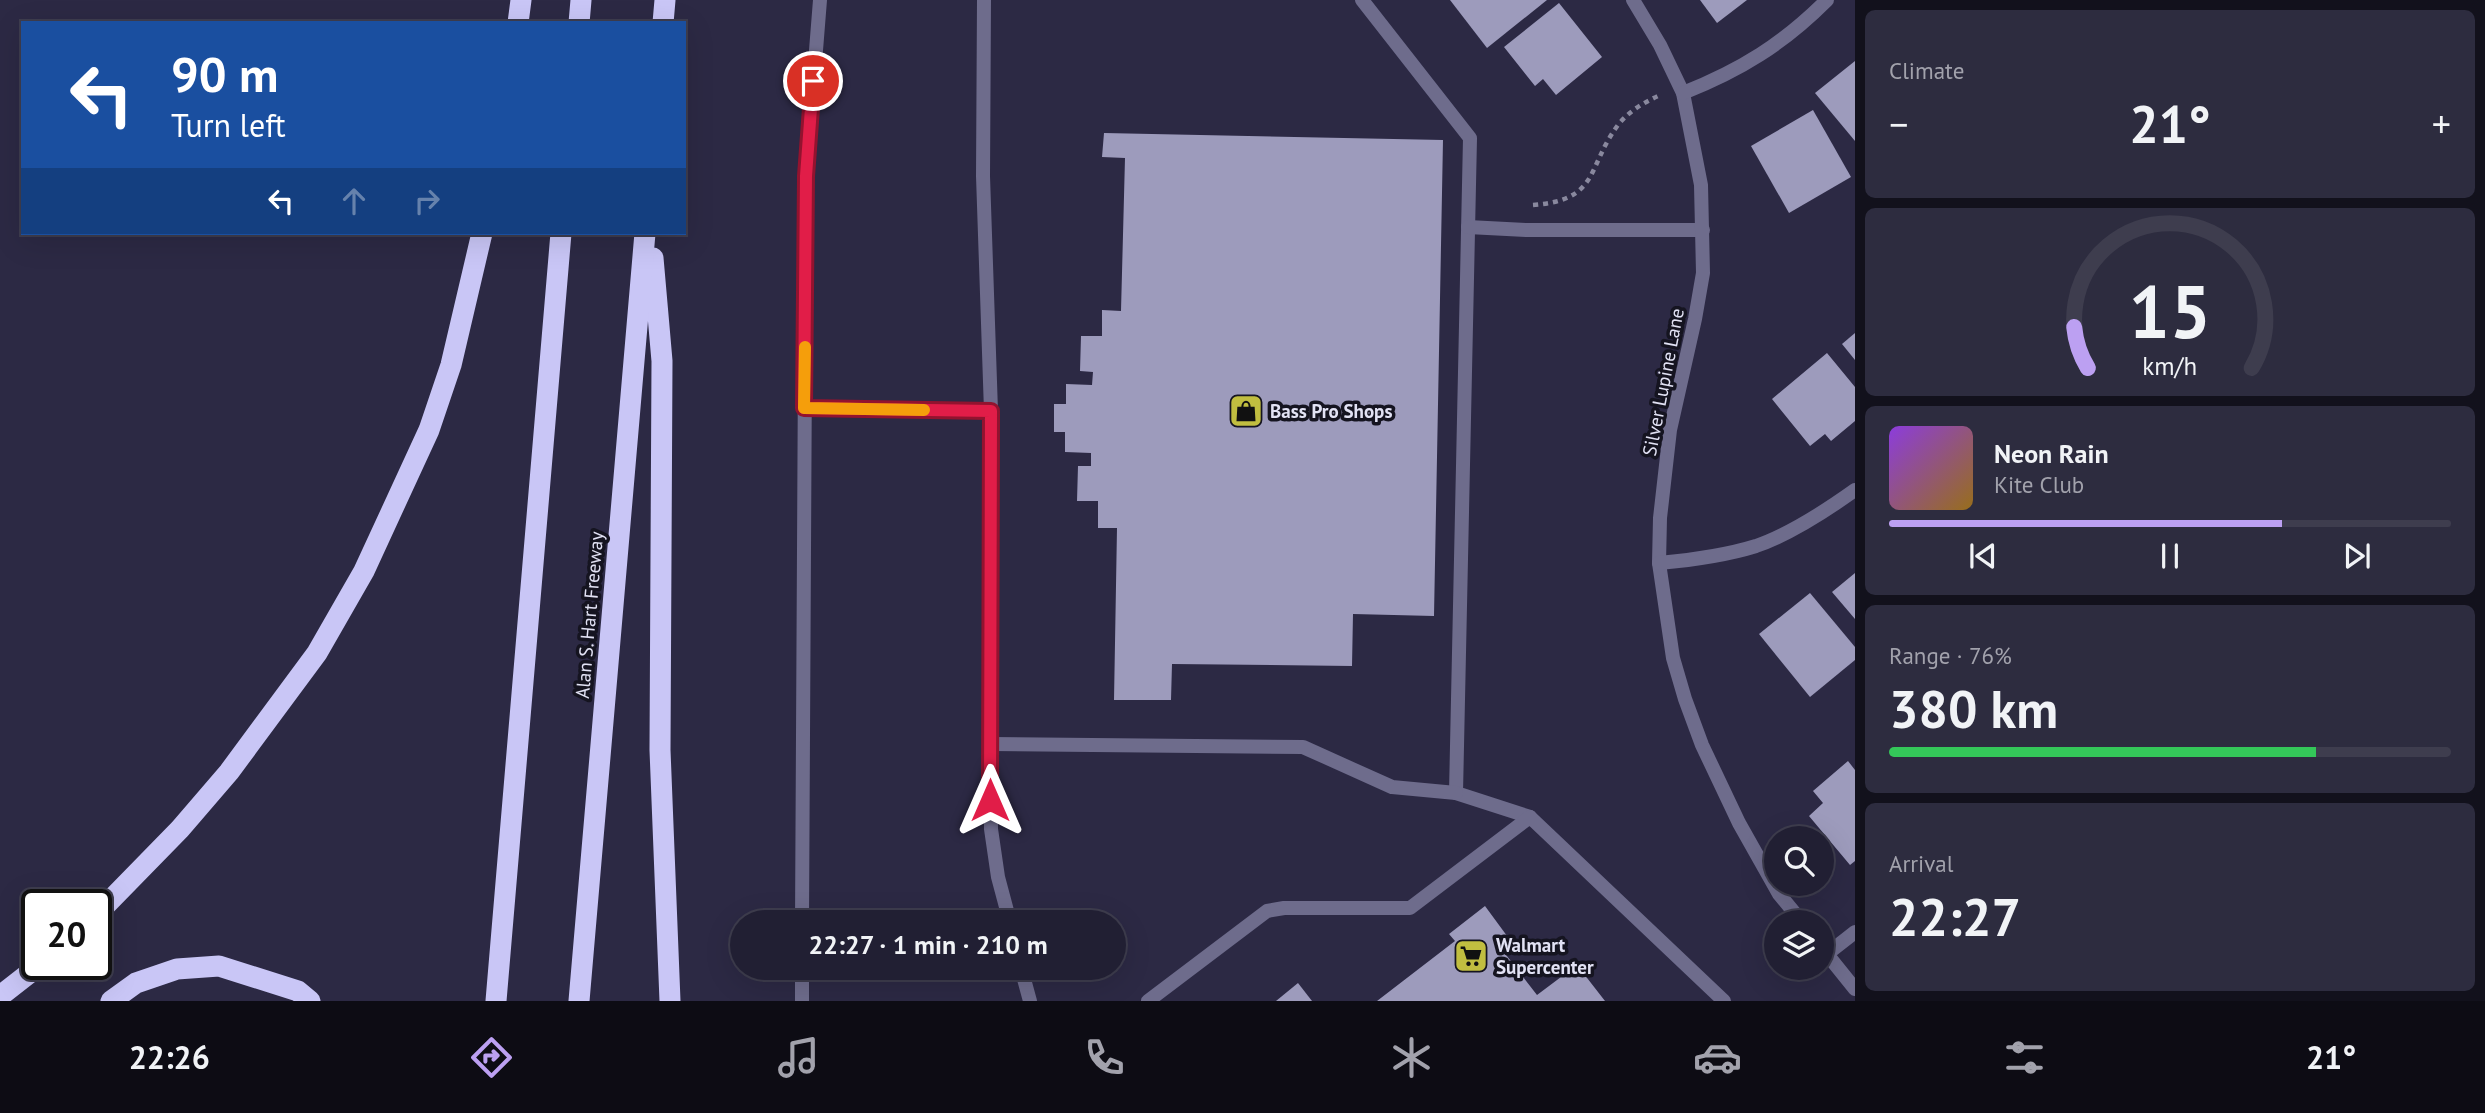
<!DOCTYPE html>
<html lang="en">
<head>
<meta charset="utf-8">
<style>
  body { margin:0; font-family:"PT Sans",sans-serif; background:#2d2c3f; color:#f1f3f6; height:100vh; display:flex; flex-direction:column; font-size:26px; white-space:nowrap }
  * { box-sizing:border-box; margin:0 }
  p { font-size:23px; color:#a2a2ac }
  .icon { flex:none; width:38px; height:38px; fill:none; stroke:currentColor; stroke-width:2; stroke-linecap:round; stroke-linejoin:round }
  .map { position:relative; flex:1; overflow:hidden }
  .drawer { display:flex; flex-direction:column; gap:10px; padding:10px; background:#12111c; width:630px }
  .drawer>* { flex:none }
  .banner { position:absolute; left:21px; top:21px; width:665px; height:214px; border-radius:0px; box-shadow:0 7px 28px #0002,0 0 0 2px #3e3d4e; background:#1a4fa0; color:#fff; overflow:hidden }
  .fabs { position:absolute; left:1764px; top:826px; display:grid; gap:14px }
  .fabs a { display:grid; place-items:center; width:70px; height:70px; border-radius:50%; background:#211f33; box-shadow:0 7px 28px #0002,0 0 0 2px #3e3d4e; font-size:35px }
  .speed { position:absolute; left:21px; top:889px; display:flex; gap:14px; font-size:35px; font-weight:700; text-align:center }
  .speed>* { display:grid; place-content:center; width:91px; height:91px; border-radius:50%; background:#211f33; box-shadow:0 7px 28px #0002,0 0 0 2px #3e3d4e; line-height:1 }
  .speed .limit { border:4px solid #111; border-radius:10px; background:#fff; color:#111 }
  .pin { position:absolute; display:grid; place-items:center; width:60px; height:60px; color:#fff; margin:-30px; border:4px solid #fff; border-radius:50%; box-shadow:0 2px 7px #0007 }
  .me { position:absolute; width:77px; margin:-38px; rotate:0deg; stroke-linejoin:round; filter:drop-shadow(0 0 5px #0008) }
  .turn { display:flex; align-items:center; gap:24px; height:147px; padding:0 35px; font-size:32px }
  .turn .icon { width:91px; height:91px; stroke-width:2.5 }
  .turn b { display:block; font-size:49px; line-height:60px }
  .lanes { display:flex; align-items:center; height:66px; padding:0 35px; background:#0003; justify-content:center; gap:35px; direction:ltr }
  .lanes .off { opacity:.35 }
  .big { font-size:52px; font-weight:700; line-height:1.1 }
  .drawer .card { flex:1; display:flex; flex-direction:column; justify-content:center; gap:10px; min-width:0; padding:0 24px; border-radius:10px; background:#2d2c3f }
  .drawer .dial { align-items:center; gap:0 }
  .dial svg { height:182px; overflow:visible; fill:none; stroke:#3e3d4e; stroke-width:7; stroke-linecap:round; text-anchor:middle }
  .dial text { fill:#f1f3f6; stroke:none }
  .song { display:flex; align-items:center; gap:21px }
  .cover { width:84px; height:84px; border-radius:10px; background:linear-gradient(135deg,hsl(270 70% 55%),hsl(40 70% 35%)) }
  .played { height:7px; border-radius:4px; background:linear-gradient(90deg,#bca0f2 70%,#3e3d4e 70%) }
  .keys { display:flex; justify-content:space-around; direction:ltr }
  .heat { display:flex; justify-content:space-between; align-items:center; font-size:38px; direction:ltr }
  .charge { height:10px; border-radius:5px; background:linear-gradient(90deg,#34c759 76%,#3e3d4e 0) }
  .trip { position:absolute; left:730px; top:910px; width:396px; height:70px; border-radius:35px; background:#211f33; box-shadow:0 7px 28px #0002,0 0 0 2px #3e3d4e; font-weight:700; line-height:70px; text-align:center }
  .tabs { display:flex; height:112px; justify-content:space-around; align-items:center; background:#0d0c14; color:#a2a2ac }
  .tabs .icon { width:49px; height:49px }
  .tabs .active { color:#bca0f2 }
  .tabs b { font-size:32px; color:#f1f3f6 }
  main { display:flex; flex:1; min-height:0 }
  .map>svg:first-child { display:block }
  .building { fill:#9d9bbc }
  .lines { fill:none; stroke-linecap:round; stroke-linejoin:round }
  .path { stroke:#89889e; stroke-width:4.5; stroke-dasharray:5 5; stroke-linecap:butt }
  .lane { stroke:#6e6c8c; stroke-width:14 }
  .street { stroke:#6e6c8c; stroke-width:14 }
  .highway { stroke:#c9c6f6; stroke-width:21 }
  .route-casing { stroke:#92132f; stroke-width:18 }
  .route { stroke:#e11d48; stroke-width:12 }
  .slow { stroke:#f59e0b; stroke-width:12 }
  .labels { text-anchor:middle; stroke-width:7; stroke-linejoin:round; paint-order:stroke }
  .street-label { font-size:19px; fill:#e2e2f4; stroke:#151420 }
  .poi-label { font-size:19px; font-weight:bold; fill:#e2e2f4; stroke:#151420; text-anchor:start }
</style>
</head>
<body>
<main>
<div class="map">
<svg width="1855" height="1001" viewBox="0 0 1855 1001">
  <rect width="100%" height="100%" fill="#2c2944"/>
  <!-- building -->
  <g class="building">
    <path d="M1450 0H1547L1487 48Z"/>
    <path d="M1700 0H1747L1717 23Z"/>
    <path d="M1559 3 1602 57 1556 95 1543 79 1535 86 1504 47Z"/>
    <path d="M1855 61V141L1815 93Z"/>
    <path d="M1813 110 1851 177 1789 213 1751 146Z"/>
    <path d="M1104 133 1443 140 1434 616 1353 614 1352 666 1172 664 1171 700H1114L1117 528H1098V501H1077L1078 466H1091V453L1065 452V432H1054V404H1066V384L1092 385 1093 372 1080 371 1081 336H1102V310L1121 311 1125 158 1102 157Z"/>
    <path d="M1855 333V360L1842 344Z"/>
    <path d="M1827 353 1855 387V421L1831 441 1825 434 1810 446 1772 399Z"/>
    <path d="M1855 573V619L1832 592Z"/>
    <path d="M1810 593 1855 647V660L1810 697 1759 634Z"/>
    <path d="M1848 761 1855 770V861L1850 865 1809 816 1823 803 1813 791Z"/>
    <path d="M1485 906 1510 940 1500 947 1537 995 1577 965 1605 1001H1377L1455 941 1449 934Z"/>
    <path d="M1298 983 1312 1001H1276Z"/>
  </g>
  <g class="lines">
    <!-- path -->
    <path class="path" d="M1533 205C1600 200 1586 168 1618 125 1630 110 1645 102 1662 94"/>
    <!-- lane -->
    <g class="lane">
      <path d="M984 0 983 176 991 411"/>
      <path d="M1362 0 1470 138 1456 793 1530 817"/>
      <path d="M1468 227 1526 230H1703"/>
      <path d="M804 408 991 411V829L998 877 1010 922"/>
      <path d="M990 744 1303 747 1392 787 1456 793"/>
      <path d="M802 922 806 176 820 0"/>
      <path d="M802 968V1001"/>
      <path d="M1021 968 1030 1001"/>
      <path d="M1148 1001 1267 911 1284 908H1410L1530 817 1724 1001"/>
    </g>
    <!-- street -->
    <g class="street">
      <path d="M1633 0 1660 45 1683 93 1701 185 1703 273 1695 319 1670 430 1660 518 1659 563 1673 658 1685 699 1702 745 1739 823 1779 894 1802 922"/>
      <path d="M1683 93C1741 70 1783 44 1827 0"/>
      <path d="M1659 563C1692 560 1724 556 1756 546 1788 535 1827 510 1855 490"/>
      <path d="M1822 948 1855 989"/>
      <path d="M1827 954 1855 932"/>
    </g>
    <!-- highway -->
    <g class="highway">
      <path d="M518 23 521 0"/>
      <path d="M579 23 581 0"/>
      <path d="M663 23 665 0"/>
      <path d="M653 258 662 361 660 750 670 1001"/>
      <path d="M96 915 180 829 229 772 317 653 364 571 429 430 451 365 482 233"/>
      <path d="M0 996 41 964"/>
      <path d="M111 1001 136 983 177 969 219 966 298 991 310 1001"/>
      <path d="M496 1001 561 233"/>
      <path d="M579 1001 645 233"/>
    </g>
  </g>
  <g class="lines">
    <defs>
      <path id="route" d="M813 81 806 176 804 408 991 411 990 800"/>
    </defs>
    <!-- route casing -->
    <use href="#route" class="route-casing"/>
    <!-- route -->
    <use href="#route" class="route"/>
    <!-- slow -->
    <path class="slow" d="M805 347 804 408 924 410"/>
  </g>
  <!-- icons -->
  <defs>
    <symbol id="shop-square" viewBox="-11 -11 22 22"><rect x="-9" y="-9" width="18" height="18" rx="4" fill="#c1be40" stroke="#151420"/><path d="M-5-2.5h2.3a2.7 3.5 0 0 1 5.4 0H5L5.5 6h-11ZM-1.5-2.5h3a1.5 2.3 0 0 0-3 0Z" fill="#111"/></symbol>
    <symbol id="supermarket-square" viewBox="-11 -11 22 22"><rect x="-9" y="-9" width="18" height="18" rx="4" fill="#c1be40" stroke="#151420"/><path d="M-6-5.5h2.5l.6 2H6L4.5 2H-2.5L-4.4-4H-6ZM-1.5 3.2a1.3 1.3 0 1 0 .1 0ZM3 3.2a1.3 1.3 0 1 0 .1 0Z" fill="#111"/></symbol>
  </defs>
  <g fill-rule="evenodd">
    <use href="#shop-square" x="1227" y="392" width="38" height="38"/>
    <use href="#supermarket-square" x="1452" y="937" width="38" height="38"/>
  </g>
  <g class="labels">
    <!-- street labels -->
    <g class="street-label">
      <text transform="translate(1663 382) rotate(-79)" y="7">Silver Lupine Lane</text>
      <text transform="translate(589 615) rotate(-85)" y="7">Alan S. Hart Freeway</text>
    </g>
    <!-- poi labels -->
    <g class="poi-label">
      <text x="1270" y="418">Bass Pro Shops</text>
      <text x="1496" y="952">Walmart<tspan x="1496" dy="22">Supercenter</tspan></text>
    </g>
  </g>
</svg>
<div class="fabs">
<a><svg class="icon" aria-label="search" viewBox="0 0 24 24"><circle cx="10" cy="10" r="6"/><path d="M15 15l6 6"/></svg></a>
<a><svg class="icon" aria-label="layers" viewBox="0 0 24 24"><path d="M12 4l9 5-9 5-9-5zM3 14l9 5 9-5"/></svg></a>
</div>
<div class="speed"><div class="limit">20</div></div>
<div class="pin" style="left:813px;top:81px;background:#d93025"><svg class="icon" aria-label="arrive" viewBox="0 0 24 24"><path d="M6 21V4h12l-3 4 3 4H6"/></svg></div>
<svg class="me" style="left:990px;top:800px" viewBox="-20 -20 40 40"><path d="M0-17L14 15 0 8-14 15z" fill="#e11d48" stroke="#fff" stroke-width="4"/></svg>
<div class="trip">22:27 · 1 min · 210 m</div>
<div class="banner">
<div class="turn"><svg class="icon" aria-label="left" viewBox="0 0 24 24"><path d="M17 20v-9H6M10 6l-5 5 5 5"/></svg><div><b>90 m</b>Turn left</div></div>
<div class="lanes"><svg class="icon" aria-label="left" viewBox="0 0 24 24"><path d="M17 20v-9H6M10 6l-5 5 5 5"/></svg><svg class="icon off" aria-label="ahead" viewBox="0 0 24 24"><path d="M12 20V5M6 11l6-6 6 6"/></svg><svg class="icon off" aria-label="right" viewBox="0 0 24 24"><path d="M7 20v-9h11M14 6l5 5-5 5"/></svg></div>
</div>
</div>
<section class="drawer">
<div class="card"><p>Climate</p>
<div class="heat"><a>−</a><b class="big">21°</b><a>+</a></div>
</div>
<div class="card dial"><svg viewBox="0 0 100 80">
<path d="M14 69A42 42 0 1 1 86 69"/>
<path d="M14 69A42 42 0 0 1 8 51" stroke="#bca0f2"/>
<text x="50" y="56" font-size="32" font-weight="700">15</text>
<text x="50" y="72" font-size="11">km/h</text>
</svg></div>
<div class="card">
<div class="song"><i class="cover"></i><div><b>Neon Rain</b><p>Kite Club</p></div></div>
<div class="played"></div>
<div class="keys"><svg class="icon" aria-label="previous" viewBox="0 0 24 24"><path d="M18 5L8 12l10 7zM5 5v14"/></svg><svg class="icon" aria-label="pause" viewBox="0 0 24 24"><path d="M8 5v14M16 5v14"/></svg><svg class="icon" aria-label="next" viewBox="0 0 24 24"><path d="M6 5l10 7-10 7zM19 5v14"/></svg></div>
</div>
<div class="card"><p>Range · 76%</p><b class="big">380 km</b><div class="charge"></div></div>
<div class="card"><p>Arrival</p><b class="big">22:27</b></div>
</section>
</main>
<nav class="tabs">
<b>22:26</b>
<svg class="icon active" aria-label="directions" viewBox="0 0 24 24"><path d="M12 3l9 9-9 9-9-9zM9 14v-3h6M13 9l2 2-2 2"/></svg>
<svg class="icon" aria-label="music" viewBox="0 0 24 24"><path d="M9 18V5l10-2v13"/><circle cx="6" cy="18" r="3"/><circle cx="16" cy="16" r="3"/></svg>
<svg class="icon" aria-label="phone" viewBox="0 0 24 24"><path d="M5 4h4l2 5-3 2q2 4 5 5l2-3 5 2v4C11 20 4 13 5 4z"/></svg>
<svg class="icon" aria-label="climate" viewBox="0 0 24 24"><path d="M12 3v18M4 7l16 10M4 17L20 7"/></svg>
<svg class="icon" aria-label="car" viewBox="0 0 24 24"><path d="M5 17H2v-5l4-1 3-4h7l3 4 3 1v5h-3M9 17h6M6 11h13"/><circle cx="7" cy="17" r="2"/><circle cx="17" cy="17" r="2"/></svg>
<svg class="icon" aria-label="filters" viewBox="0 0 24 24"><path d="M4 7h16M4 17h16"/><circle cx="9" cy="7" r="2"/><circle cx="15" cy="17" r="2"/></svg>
<b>21°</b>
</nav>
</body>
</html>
